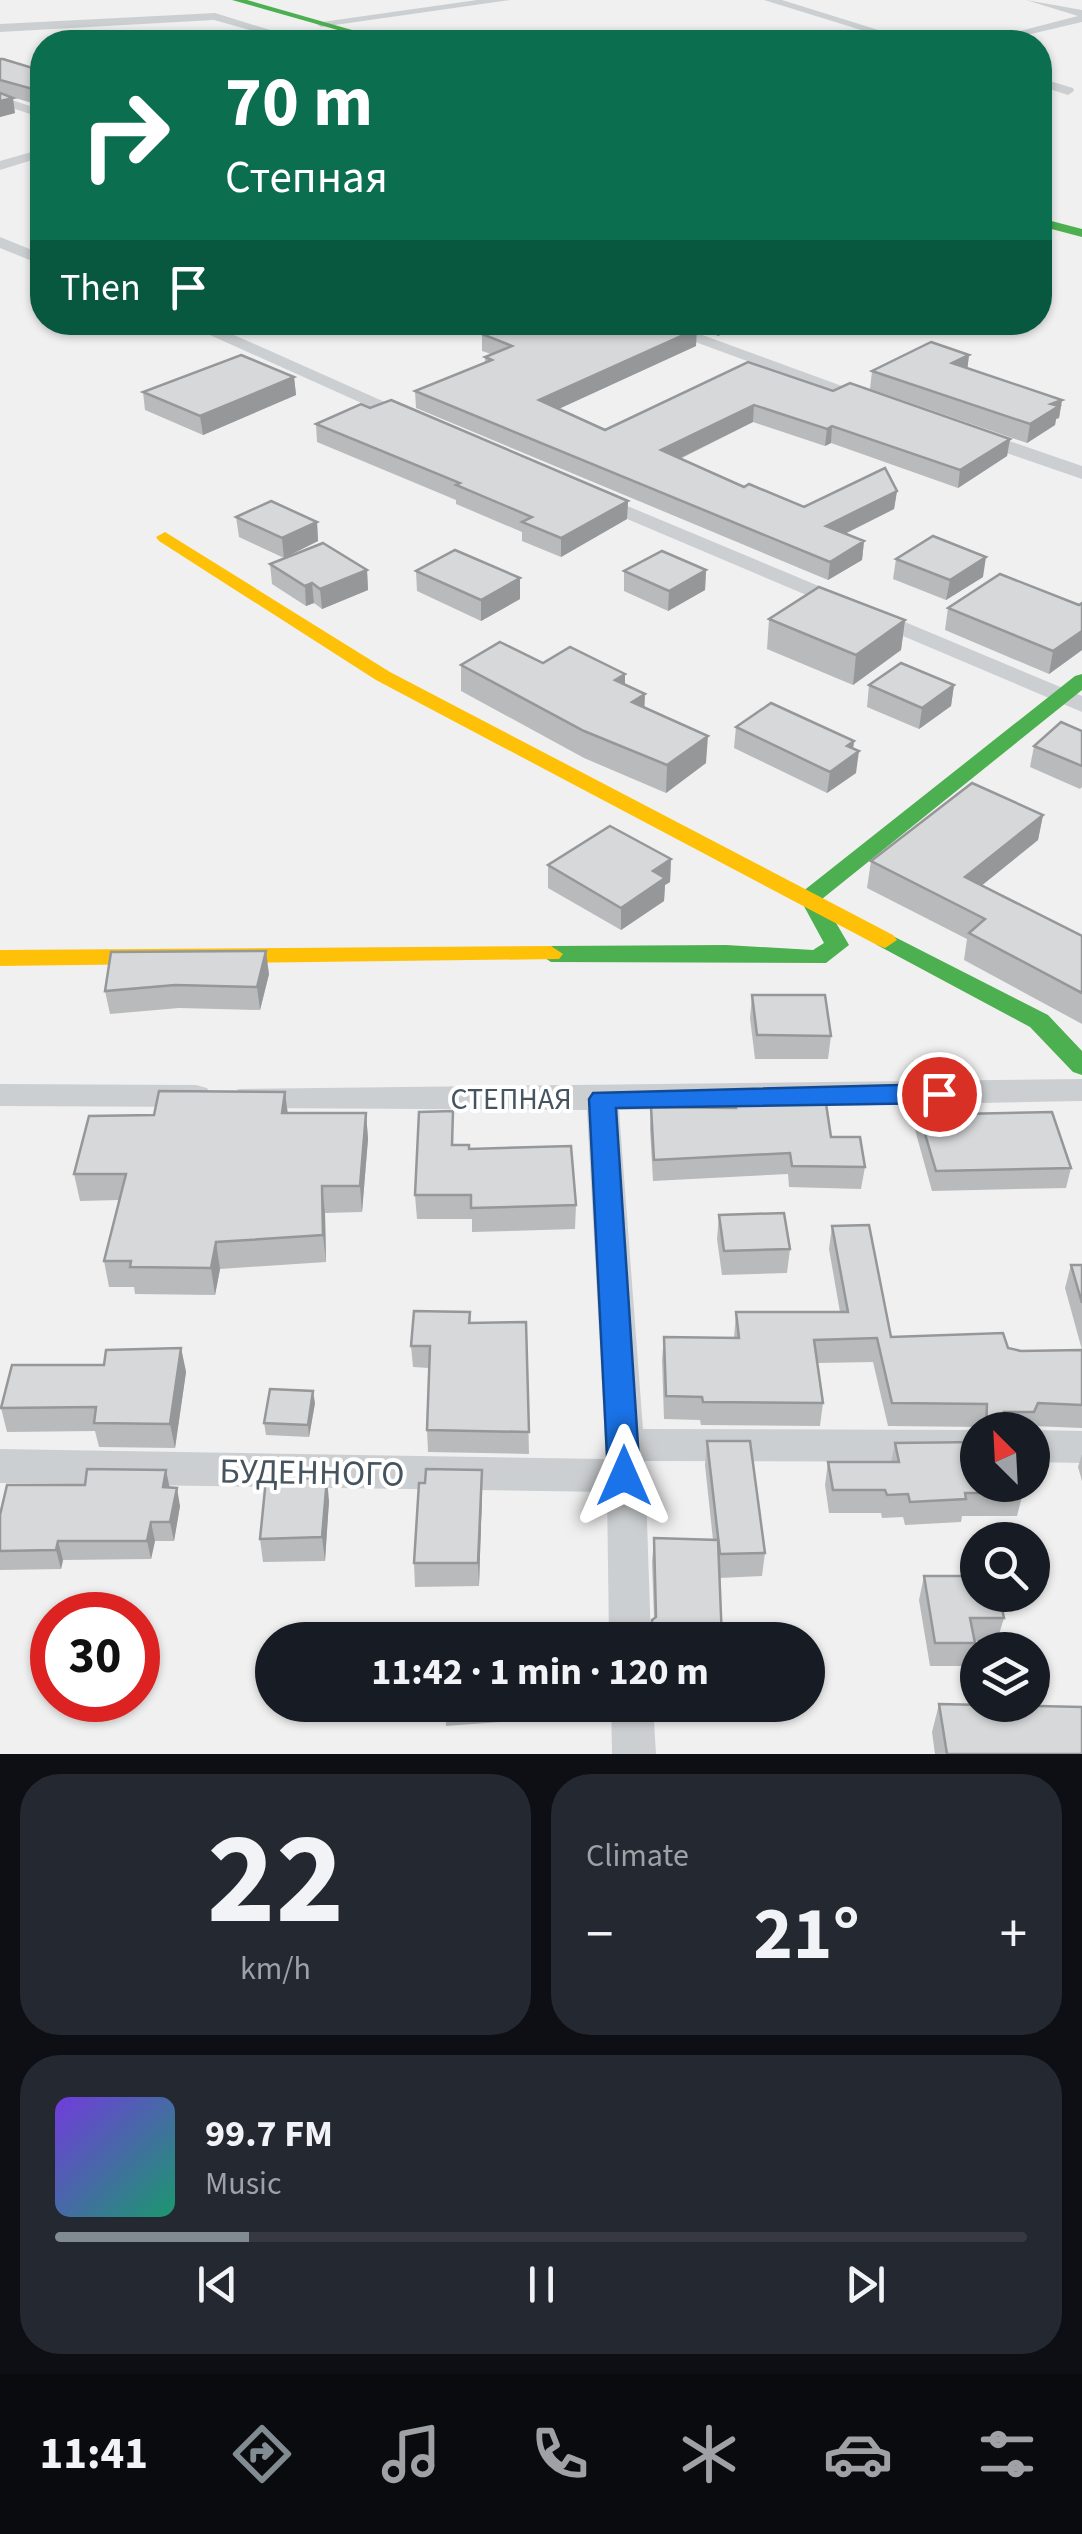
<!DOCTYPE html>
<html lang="en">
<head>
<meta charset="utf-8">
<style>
  body { margin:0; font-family:"Source Sans 3",sans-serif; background:#242831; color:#f1f3f6; height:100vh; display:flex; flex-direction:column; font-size:38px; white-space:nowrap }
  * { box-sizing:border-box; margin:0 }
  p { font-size:32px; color:#9ea1a6 }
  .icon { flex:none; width:55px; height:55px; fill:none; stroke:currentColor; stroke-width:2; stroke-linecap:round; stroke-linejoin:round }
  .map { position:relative; height:1754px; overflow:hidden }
  .panel { display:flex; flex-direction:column; gap:20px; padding:20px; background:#0d0f14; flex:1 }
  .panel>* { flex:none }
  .guide { position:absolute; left:30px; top:30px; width:1022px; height:305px; border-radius:40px; box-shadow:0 2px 8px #0004; background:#0b6e4f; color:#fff; overflow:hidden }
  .needle { width:65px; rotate:336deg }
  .controls { position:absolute; left:960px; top:1412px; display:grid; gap:20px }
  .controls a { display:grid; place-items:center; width:90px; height:90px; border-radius:50%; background:#171b24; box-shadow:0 2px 8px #0004; font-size:50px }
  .speed { position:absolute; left:30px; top:1592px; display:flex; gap:20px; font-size:50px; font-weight:700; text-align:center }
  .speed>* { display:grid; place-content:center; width:130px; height:130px; border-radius:50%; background:#171b24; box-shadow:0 2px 8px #0004; line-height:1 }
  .speed .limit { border:15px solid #d22; background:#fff; color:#111 }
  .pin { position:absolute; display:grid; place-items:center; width:85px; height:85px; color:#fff; margin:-42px; border:5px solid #fff; border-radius:50%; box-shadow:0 2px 10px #0007 }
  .me { position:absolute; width:110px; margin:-55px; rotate:0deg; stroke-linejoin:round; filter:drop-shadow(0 0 8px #0008) }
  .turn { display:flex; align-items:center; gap:35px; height:210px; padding:0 30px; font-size:45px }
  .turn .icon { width:130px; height:130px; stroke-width:2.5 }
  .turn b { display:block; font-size:70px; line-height:85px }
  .then { display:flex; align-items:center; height:95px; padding:0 30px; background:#0003; gap:20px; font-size:38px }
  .big { font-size:75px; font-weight:700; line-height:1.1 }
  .panel .tile { flex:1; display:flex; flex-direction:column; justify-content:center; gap:15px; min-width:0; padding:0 35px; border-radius:40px; background:#242831 }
  .panel .dial { align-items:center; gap:0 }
  .dial b { font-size:130px; line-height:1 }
  .song { display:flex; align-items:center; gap:30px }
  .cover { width:120px; height:120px; border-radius:15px; background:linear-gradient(135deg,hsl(260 70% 55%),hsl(160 70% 35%)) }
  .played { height:10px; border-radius:5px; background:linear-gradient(90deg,#818b92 20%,#363941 20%) }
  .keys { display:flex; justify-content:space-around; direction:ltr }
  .heat { display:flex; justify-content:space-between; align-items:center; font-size:55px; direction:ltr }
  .panel .tiles { flex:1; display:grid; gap:20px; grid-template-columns:1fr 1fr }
  .tile:last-child { grid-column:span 2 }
  .trip { position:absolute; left:255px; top:1622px; width:570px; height:100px; border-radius:50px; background:#171b24; box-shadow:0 2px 8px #0004; font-weight:700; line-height:100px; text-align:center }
  .dock { display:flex; height:160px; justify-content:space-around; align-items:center; background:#090b0e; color:#9ea1a6 }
  .dock .icon { width:70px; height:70px }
  .dock .on { color:#818b92 }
  .dock b { font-size:45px; color:#f1f3f6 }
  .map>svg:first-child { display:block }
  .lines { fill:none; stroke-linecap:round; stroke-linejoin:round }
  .street { fill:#cccfd1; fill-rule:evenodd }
  .fast { fill:#4caf50; fill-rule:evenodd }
  .slow { fill:#ffc107; fill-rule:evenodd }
  .wall { fill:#b9babb }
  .shaded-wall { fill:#969799 }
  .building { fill:#d7d8da; stroke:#969799; stroke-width:2.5 }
  .route { fill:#1a73e8; stroke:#114b97; stroke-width:2.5 }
  .labels { text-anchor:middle; stroke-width:8; stroke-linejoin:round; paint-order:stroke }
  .street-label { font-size:30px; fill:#45545f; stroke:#fff }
  .near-street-label { font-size:35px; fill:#45545f; stroke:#fff }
</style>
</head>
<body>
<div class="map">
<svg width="1082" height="1754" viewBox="0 0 1082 1754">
  <rect width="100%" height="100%" fill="#f1f0f0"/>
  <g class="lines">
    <!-- street -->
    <g class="street">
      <path d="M477 0H510L321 27 315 23Z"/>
      <path d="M764 0H782L917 42H900Z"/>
      <path d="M1026 0 1082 10V22L997 42H978L1078 16Z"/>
      <path d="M215 13 309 42H292L214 20 0 32V24Z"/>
      <path d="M366 32 362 39 316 42 322 38Z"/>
      <path d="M1040 78 1073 88 1074 91 1068 95 1040 86Z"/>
      <path d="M0 96 42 110V118L0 104Z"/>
      <path d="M42 149V157L0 170V161Z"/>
      <path d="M0 237 42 254V265L0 248Z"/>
      <path d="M181 322H205L423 419 406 423Z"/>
      <path d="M641 322H667L883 401 867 405Z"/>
      <path d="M969 432H983L1082 466V479L969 440Z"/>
      <path d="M594 492 1082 696V712L587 502 584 498Z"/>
      <path d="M1082 1079V1101L619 1110 643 1429 979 1430 978 1462 645 1461 651 1640H609L607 1492 0 1483V1449L606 1459 587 1110 249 1108 238 1105 233 1097 238 1089Z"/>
      <path d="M0 1084 196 1085 207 1088 212 1096 207 1104 196 1107 0 1106Z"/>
      <path d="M1032 1430 1082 1431V1463L1032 1462Z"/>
      <path d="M611 1705H653L656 1754H612Z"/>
    </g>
    <!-- fast -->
    <g class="fast">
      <path d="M232 0H247L394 42H380Z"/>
      <path d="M1040 218 1082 229V237L1040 226Z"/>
      <path d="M1082 674V690L822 899 849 945 826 963 551 962 539 954 551 946 726 945 813 950 824 943 799 897 802 892 1075 676Z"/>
      <path d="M885 932 1048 1015 1082 1051V1075L1073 1072 1030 1027 877 945 873 940 877 935Z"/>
    </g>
    <!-- slow -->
    <g class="slow">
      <path d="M165 532 390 672 893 935 897 940 885 948 877 945 376 680 159 541 156 537Z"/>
      <path d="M551 946 563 954 559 959 0 966V950Z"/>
    </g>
  </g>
  <!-- wall -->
  <g class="wall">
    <path d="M0 59 39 70 42 106 2 94 15 113 0 117Z"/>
    <path d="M680 322H745L718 336Z"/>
    <path d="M578 331 696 346 558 409 605 430 833 391 1010 439 1007 456 958 488 831 443 825 446 753 422 680 459 744 487 804 507 897 491 894 509 845 534 864 541 862 560 828 580 416 408 415 391 485 363V357L491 354 482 351V334Z"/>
    <path d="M969 355 967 369 1062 400 1059 418 1056 419 1055 425 1027 443 870 389 872 371Z"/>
    <path d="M294 377 296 395 203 435 145 410 143 392Z"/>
    <path d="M316 424 628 501 627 519 561 557 522 541V532L456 504V500L317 442Z"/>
    <path d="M236 517 317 522 318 541 284 558 239 537Z"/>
    <path d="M896 559 983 577 946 600 893 579Z"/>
    <path d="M270 564 367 570 368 590 322 609 314 603 306 606 272 584Z"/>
    <path d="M706 570 705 590 668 611 624 591V571Z"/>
    <path d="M416 571 520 578V599L481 621 417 591Z"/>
    <path d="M1082 603V650L1049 674 945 630 948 608 1079 605Z"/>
    <path d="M769 619 905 620 901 650 853 685 767 649Z"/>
    <path d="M543 663 625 685 644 708 706 763 666 793 584 758 461 691V665Z"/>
    <path d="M869 685H954L951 706 919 729 867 707Z"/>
    <path d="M736 727 854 741 853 749 856 773 827 793 734 748Z"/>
    <path d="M1082 731V787L1080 789 1030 767 1034 746Z"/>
    <path d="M1043 815 1038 840 982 885 1082 936V1024L964 960 967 939 867 888 871 861Z"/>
    <path d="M671 859 670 882 665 885 664 901 621 930 548 888V865Z"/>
    <path d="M269 974 260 1010 179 1008 110 1014 105 991Z"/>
    <path d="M752 995 831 1036 828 1059H755L750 1018Z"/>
    <path d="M285 1092 288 1113H366L368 1139 362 1212 325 1213 326 1262 220 1269 215 1295 135 1294 134 1287H109L104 1261 119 1200 80 1201 74 1174 154 1115Z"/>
    <path d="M784 1096 865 1167 861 1189 789 1187 788 1174 653 1181 650 1129 651 1107 735 1108V1101L783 1102Z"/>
    <path d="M915 1100 959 1114 1071 1168 1066 1188 932 1191 912 1119Z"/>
    <path d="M454 1145 469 1149 576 1205 575 1229 472 1232V1219H417L415 1195Z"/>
    <path d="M719 1215 790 1249 787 1273 722 1275 717 1239Z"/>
    <path d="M832 1226 891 1337 1008 1348 1021 1351 1082 1350V1428L1032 1426 1030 1430H982V1427L888 1426 873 1362 817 1363 823 1403 820 1426 701 1425 700 1420 664 1419 662 1360 664 1337 734 1338 736 1312H840L829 1249Z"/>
    <path d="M1071 1265H1082V1350L1065 1288Z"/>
    <path d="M470 1312 471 1323 526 1322 529 1454 428 1452 427 1430 429 1368 413 1367 411 1346Z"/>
    <path d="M181 1348 186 1372 175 1448 99 1447 95 1431 7 1432 1 1408 104 1365Z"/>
    <path d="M315 1403 309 1437 266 1435 264 1423Z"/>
    <path d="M707 1441 765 1553 762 1576 719 1578 722 1640H650L652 1620 654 1618 652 1562 654 1538 713 1540 705 1465Z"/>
    <path d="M895 1443 1023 1493 1017 1516H962L961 1522 905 1525 903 1517 882 1518 881 1513H829L825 1485 828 1462H891Z"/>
    <path d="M1082 1454V1481L1078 1467Z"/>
    <path d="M482 1470V1494L479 1586 415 1587 414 1563 425 1483Z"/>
    <path d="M169 1487 180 1506 174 1541H155L151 1559 63 1560 61 1569 0 1570V1515Z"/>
    <path d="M329 1501 325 1561 263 1562 260 1539Z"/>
    <path d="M924 1576 1004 1618 997 1641H975L969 1666H930L919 1600Z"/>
    <path d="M939 1704 1082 1754H935L932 1732Z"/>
    <path d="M445 1705H524L525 1720 446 1726Z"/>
  </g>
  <!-- shaded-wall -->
  <g class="shaded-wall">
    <path d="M13 98 15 113 0 117V101Z"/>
    <path d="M718 322H745L718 336Z"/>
    <path d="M697 329 696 346 539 418V400Z"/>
    <path d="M969 355 967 372 952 363Z"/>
    <path d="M294 377 296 395 203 435 200 416Z"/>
    <path d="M1062 400 1059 418 1056 419 1055 425 1027 443 1030 424 1051 404Z"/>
    <path d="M754 405 753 422 660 468 661 450Z"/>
    <path d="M832 426 831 443 825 446 827 429Z"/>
    <path d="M1010 439 1007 456 958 488 960 470Z"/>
    <path d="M897 491 894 509 824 544 826 526Z"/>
    <path d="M628 501 627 519 561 557V538Z"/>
    <path d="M317 522 318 541 284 558 282 538Z"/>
    <path d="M864 541 862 560 828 580 830 562Z"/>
    <path d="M986 557 983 577 946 600 950 580Z"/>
    <path d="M367 570 368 590 322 609 320 589Z"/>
    <path d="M706 570 705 590 668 611 669 591Z"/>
    <path d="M520 578V599L481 621V600Z"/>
    <path d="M312 583 314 603 306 606 305 586Z"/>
    <path d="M905 620 901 650 853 685 856 655Z"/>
    <path d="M1082 631V650L1049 674 1053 651Z"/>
    <path d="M625 674V701L615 680Z"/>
    <path d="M954 685 951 706 919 729 922 708Z"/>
    <path d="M645 694 644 721 632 702Z"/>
    <path d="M708 736 706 763 666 793 667 765Z"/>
    <path d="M854 741 852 756 859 751 856 773 827 793 830 772 847 746Z"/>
    <path d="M1043 815 1038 840 960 903 965 877Z"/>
    <path d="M671 859 670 882 665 885 664 901 621 930V908L653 871Z"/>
    <path d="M266 951 269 974 260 1010 257 987Z"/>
    <path d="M285 1092 288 1118 282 1113Z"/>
    <path d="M366 1113 368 1139 362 1212 360 1186Z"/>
    <path d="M322 1186 325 1213 326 1262 323 1235Z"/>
    <path d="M216 1242 220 1269 215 1295 211 1268Z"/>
    <path d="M181 1348 186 1372 175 1448 170 1424Z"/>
    <path d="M313 1391 315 1403 309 1437 308 1425Z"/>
    <path d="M166 1470 170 1489 163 1487Z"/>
    <path d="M482 1470V1494L479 1586 478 1563Z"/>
    <path d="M327 1478 329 1501 325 1561 322 1537Z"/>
    <path d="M177 1488 180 1506 174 1541 170 1522Z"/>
    <path d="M151 1522 155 1541 151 1559 147 1541Z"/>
    <path d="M58 1541 63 1560 61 1569 56 1550Z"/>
  </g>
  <!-- building -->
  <g class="building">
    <path d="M182 38 195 42H163Z"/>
    <path d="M0 59H3L39 70 42 69V91H40L0 80Z"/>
    <path d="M0 93 13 98 0 101Z"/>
    <path d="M511 322H555L578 331 600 322H679L697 329 539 400 605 430 748 362 833 391 850 383 1010 439 960 470 832 426 827 429 754 405 661 450 744 487 749 484 804 507 885 468 897 491 826 526 864 541 830 562 415 391 492 360 485 357 512 346 482 334Z"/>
    <path d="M931 342 969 355 952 363 1062 400 1051 404 1059 406 1030 424 872 371Z"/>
    <path d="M241 355 294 377 200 416 143 392Z"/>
    <path d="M391 400 628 501 561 538 522 522 532 517 456 485 460 483 316 424 361 404 370 408Z"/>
    <path d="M271 501 317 522 282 538 236 517Z"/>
    <path d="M933 536 986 557 950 580 896 559Z"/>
    <path d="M323 543 367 570 320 589 312 583 305 586 270 564Z"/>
    <path d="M455 550 520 578 481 600 416 571Z"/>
    <path d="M662 551 706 570 669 591 624 571Z"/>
    <path d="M1000 574 1079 605 1082 603V631L1053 651 948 608Z"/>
    <path d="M819 587 905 620 856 655 769 619Z"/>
    <path d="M500 642 543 663 570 647 625 674 615 680 645 694 632 702 708 736 667 765 584 731 461 665Z"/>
    <path d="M901 663 954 685 922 708 869 685Z"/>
    <path d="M771 703 854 741 847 746 859 751 830 772 736 727Z"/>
    <path d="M1061 722 1082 731V766L1034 746Z"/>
    <path d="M972 783 1043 815 965 877 1082 936V993L969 933 985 919 871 861Z"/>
    <path d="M610 826 671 859 653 871 665 878 621 908 548 865Z"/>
    <path d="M266 951 257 987 175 985 105 991 111 952Z"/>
    <path d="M752 995H825L831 1036 757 1035Z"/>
    <path d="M159 1091 285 1092 282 1113H366L360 1186H322L323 1235 216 1242 211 1268 130 1267 131 1261H104L126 1174H74L89 1116 154 1115Z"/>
    <path d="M784 1096 825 1097 831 1137H860L865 1167 792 1166 790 1153 654 1160 651 1107 736 1108 735 1101 784 1102Z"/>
    <path d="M915 1100H957L959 1114 1052 1112 1071 1168 936 1171Z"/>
    <path d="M453 1111 452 1145H469V1149L571 1146 576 1205 471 1208V1195H415L419 1112Z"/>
    <path d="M784 1213 790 1249 724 1251 719 1215Z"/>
    <path d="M869 1225 891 1337 1003 1333 1008 1348 1021 1351 1082 1350V1405L1038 1403 1034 1412H1004L1008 1430H986L987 1404 892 1403 877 1338 814 1340 823 1403 703 1402 702 1397 666 1396 664 1337 739 1338 736 1312H848L832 1226Z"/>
    <path d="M1071 1265H1082V1303Z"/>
    <path d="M414 1311 470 1312 469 1323 526 1322 529 1432 427 1430 430 1346H411Z"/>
    <path d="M181 1348 170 1424 94 1423 96 1407 1 1408 12 1365H104L106 1350Z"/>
    <path d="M270 1389 313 1391 308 1425 264 1423Z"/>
    <path d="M707 1441H750L765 1553 720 1554Z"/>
    <path d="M978 1442V1485H1021L1023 1493H965L966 1499 910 1502 908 1494 887 1495 885 1490H833L828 1462H899L895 1443Z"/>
    <path d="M87 1469 166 1470 163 1487 177 1488 170 1522H151L147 1541H58L56 1550 0 1551V1515L7 1485H85Z"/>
    <path d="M426 1469 482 1470 478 1563H414L419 1483H425Z"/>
    <path d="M327 1478 322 1537 260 1539 266 1479Z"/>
    <path d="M654 1538 718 1540 722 1640H672V1636L652 1635V1620L656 1617Z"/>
    <path d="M924 1576H978V1595H999L1004 1618H970L975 1643H935Z"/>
    <path d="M434 1627V1640H373L374 1628Z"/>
    <path d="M939 1704 1082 1707V1754H947Z"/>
    <path d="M445 1705H524L525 1709 446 1715Z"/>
  </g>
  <!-- route -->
  <path class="route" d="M939 1084 952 1094 939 1103 616 1108 640 1476 635 1486 624 1490 612 1486 608 1476 589 1099 593 1093Z"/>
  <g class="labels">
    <!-- street labels -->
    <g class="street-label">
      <text x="511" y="1109">СТЕПНАЯ</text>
    </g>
    <!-- near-street labels -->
    <g class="near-street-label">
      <text transform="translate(312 1472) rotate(1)" y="12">БУДЕННОГО</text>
    </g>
  </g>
</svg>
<div class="controls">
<a><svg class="needle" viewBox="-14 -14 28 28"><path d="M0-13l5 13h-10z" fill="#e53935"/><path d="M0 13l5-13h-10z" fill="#9ea1a6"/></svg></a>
<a><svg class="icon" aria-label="search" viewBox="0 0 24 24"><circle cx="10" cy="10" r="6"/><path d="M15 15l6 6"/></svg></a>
<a><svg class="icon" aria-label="layers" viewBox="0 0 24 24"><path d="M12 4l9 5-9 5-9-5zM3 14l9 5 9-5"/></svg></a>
</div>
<div class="speed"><div class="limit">30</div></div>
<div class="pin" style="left:939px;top:1094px;background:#d93025"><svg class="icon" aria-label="arrive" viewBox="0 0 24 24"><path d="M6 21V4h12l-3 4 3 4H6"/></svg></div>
<svg class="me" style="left:624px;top:1476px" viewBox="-20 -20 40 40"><path d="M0-17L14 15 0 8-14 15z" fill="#1a73e8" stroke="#fff" stroke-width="4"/></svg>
<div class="trip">11:42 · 1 min · 120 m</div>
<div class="guide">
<div class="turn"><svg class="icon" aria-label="right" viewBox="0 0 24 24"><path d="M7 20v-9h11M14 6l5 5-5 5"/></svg><div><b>70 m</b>Степная</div></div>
<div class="then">Then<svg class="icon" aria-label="arrive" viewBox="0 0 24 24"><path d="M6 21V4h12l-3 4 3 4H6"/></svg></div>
</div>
</div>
<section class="panel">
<div class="tiles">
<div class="tile dial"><b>22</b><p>km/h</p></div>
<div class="tile"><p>Climate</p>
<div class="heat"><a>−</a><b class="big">21°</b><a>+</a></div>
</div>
<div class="tile">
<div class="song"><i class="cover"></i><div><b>99.7 FM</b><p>Music</p></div></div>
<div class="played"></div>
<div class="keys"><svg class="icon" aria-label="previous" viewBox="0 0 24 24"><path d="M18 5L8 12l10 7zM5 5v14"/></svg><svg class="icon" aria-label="pause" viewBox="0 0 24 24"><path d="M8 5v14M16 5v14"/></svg><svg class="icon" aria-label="next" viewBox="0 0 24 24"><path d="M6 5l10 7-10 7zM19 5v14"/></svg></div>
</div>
</div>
</section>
<nav class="dock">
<b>11:41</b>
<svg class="icon on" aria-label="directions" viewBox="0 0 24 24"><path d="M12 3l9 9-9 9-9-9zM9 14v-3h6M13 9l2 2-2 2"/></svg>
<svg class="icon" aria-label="music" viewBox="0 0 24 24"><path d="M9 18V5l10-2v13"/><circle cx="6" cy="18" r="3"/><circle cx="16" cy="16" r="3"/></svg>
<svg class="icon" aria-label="phone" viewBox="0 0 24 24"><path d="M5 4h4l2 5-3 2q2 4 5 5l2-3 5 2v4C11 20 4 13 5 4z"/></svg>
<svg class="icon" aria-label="climate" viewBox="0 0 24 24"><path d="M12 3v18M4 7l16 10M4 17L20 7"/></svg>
<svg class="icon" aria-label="car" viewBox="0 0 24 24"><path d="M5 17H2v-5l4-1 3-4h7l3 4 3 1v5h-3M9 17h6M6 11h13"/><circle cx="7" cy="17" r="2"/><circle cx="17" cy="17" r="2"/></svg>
<svg class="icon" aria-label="filters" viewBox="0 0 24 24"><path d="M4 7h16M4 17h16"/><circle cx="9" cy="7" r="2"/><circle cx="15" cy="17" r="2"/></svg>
</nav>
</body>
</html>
